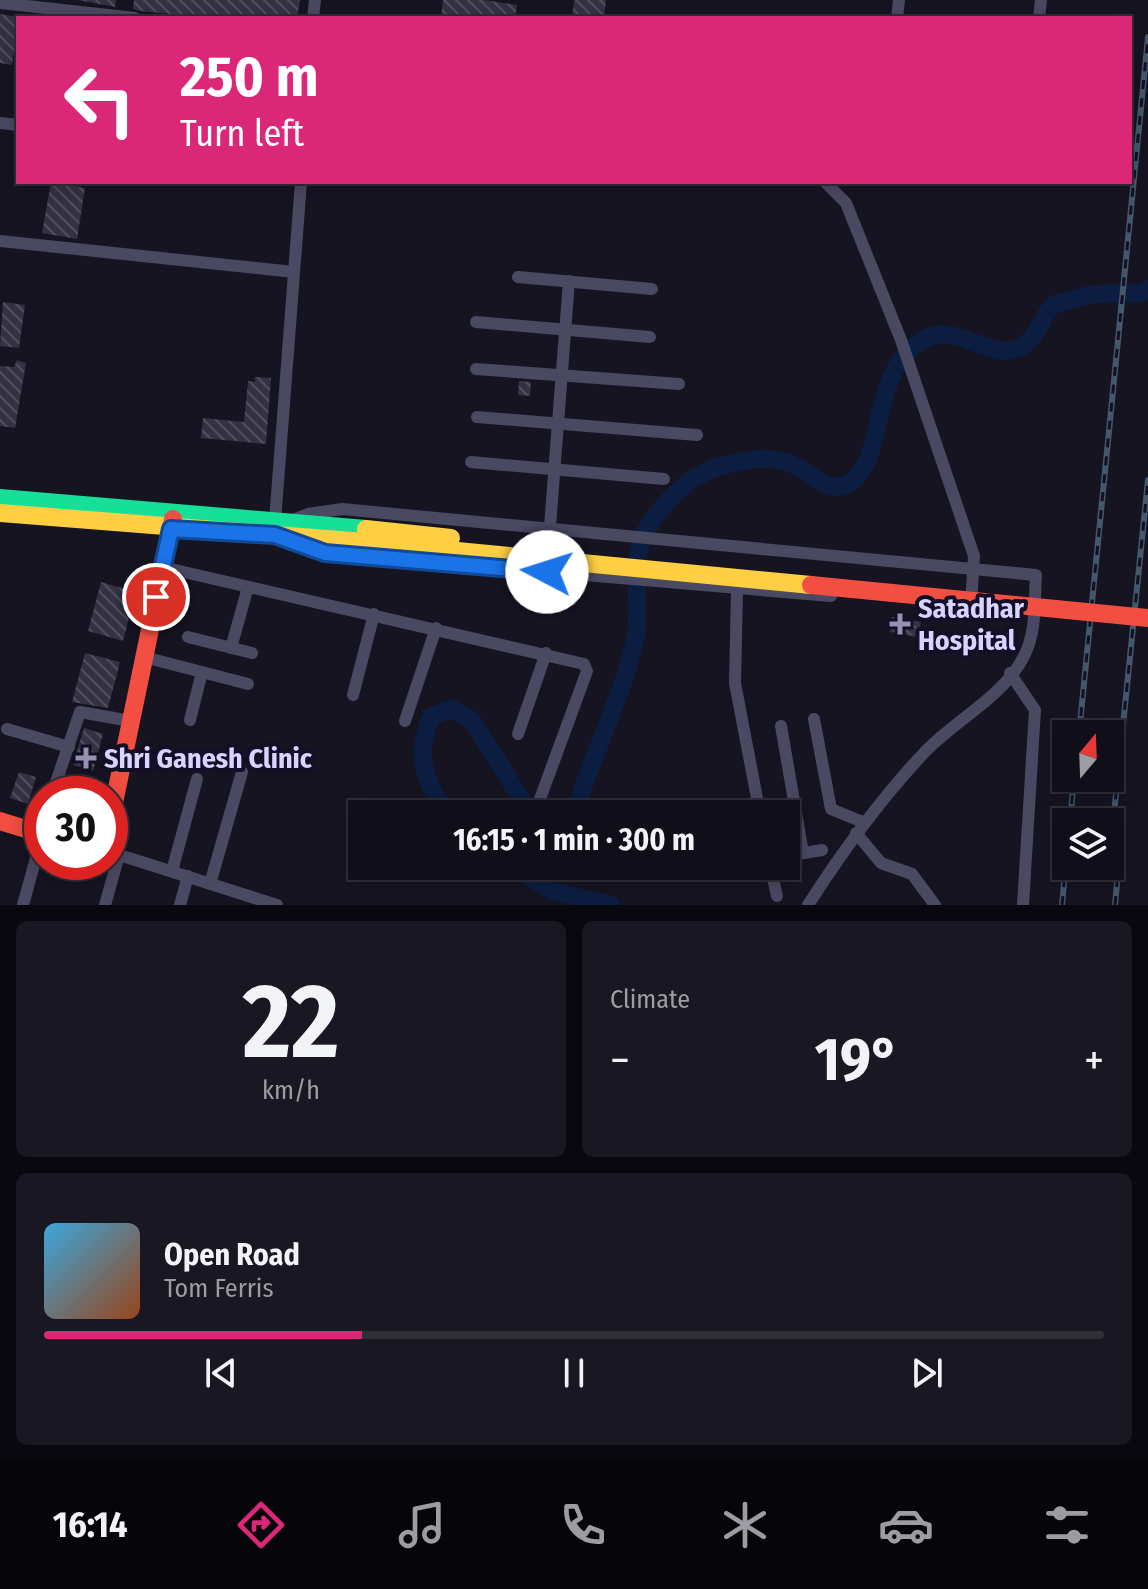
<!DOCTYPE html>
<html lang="en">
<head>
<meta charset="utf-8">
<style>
  body { margin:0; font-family:"Fira Sans Condensed",sans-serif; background:#191822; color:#f1f3f6; height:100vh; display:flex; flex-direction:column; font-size:30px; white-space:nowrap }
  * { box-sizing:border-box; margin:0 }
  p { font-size:26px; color:#9c9ca2 }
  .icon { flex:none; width:44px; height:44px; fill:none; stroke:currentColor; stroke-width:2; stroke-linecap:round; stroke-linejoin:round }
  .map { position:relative; height:905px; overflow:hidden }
  .sheet { display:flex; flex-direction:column; gap:16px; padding:16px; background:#09080e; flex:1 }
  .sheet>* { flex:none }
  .hud { position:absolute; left:16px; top:16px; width:1116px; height:168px; border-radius:0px; box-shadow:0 4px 20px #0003,0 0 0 2px #302f38; background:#db2777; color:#fff; overflow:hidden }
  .needle { width:52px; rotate:19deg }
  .tools { position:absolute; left:1052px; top:720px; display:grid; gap:16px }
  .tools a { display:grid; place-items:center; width:72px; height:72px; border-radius:0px; background:#100f19; box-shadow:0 4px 20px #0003,0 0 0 2px #302f38; font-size:40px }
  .speed { position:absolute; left:24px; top:776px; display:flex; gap:16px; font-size:40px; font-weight:700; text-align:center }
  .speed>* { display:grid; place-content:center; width:104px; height:104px; border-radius:50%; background:#100f19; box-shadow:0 4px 20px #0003,0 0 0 2px #302f38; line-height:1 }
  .speed .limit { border:12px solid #d22; background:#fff; color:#111 }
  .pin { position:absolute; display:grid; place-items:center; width:68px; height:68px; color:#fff; margin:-34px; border:4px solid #fff; border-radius:50%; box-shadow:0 2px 8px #0007 }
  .me { position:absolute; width:88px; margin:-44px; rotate:275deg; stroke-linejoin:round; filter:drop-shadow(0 0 6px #0008) }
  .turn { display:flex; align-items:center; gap:28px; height:168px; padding:0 32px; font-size:36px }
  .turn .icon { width:104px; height:104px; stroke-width:2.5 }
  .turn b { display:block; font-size:56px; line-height:68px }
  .big { font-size:60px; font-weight:700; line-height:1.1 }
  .sheet .tile { flex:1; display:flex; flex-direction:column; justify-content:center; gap:12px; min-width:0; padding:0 28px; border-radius:12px; background:#191822 }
  .sheet .dial { align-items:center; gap:0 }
  .dial b { font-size:104px; line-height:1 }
  .song { display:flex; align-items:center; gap:24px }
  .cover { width:96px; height:96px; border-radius:12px; background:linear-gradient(135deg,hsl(200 70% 55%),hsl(20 70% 35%)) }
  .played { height:8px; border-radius:4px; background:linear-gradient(90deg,#db2777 30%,#302f38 30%) }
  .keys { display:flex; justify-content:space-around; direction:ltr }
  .heat { display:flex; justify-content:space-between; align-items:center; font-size:44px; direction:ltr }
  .sheet .tiles { flex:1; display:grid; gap:16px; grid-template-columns:1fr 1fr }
  .tile:last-child { grid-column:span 2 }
  .trip { position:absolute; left:348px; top:800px; width:452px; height:80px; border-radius:0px; background:#100f19; box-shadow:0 4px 20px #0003,0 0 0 2px #302f38; font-weight:700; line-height:80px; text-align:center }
  .tabs { display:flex; height:128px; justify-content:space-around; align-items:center; background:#06060a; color:#9c9ca2 }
  .tabs .icon { width:56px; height:56px }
  .tabs .current { color:#db2777 }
  .tabs b { font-size:36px; color:#f1f3f6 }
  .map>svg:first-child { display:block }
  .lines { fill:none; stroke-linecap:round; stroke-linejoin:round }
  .river { stroke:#0b1e41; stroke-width:18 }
  .building { fill:url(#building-back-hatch) }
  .street { stroke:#4a4962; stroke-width:12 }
  .fast { stroke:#16e098; stroke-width:18 }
  .slow { stroke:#ffcf43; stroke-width:18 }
  .jam { stroke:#f24e42; stroke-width:18 }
  .rail-casing { stroke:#43596b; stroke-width:6 }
  .rail { stroke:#130f26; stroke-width:3; stroke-dasharray:9; stroke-linecap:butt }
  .slow-bridge { stroke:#ffcf43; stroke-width:18 }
  .jam-bridge { stroke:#f24e42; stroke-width:18 }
  .route-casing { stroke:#114b97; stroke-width:20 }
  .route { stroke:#1a73e8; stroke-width:14 }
  .poi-dot { fill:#9591b1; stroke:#130f26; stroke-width:3 }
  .labels { text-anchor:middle; stroke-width:8; stroke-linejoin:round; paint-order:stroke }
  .poi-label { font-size:28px; font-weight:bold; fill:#d9d4ff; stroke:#130f26; text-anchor:start }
</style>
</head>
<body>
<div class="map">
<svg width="1148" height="905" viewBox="0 0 1148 905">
  <defs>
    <pattern id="building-back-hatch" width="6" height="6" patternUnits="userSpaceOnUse" patternTransform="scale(2)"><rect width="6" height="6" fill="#343243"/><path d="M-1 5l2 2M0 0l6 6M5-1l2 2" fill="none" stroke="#514f5f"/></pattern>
  </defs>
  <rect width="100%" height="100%" fill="#161421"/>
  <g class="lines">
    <!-- river -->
    <g class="river">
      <path d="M451 814C423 788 415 751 432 716L452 709 472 720 528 810 535 814"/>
      <path d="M568 814 579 800C596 747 623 694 635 640 641 611 633 580 639 550 644 523 679 484 704 473 716 466 731 463 745 461 758 458 773 458 786 462 807 468 828 498 851 482 887 458 868 372 923 340 955 320 984 359 1016 349 1036 343 1041 317 1054 304L1094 294 1141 293 1148 289"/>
      <path d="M510 866 553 891 611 905"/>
    </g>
  </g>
  <!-- building -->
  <g class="building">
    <path d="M77 0H116L115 7Z"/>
    <path d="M134 0H300L297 18H212L140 11 133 9Z"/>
    <path d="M443 0H484L517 5 515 18H441Z"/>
    <path d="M574 0H606L604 18H572Z"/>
    <path d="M0 14 19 17 12 65 0 63Z"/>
    <path d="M51 182 85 188 77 239 42 233Z"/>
    <path d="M3 302 25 305 19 348 0 346Z"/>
    <path d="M17 360 26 363 15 428 0 426V366L14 367Z"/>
    <path d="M255 377 271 378 266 444 201 438 203 418 244 422 248 381 255 382Z"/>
    <path d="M519 381 531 382 530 396 518 395Z"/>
    <path d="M101 582 136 592 123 641 88 631Z"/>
    <path d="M892 617 921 622 918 637 890 632Z"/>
    <path d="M85 653 120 662 108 708 72 702Z"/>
    <path d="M84 728 103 734 93 771 73 765Z"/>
    <path d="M19 772 36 777 28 804 10 798Z"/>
  </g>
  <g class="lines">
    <!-- street -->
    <g class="street">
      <path d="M0 3 135 18"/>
      <path d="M313 18 315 0"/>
      <path d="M897 18 899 0"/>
      <path d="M1039 18 1041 0"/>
      <path d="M0 123 18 125"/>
      <path d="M825 182 846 203 901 340 974 556 971 605"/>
      <path d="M0 241 294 272"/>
      <path d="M518 277 652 289"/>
      <path d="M476 322 650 337"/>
      <path d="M476 369 679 384"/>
      <path d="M477 417 697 435"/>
      <path d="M471 462 664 479"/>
      <path d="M275 521 301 182"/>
      <path d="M290 521 308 514 342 509 1036 575C1034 603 1037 633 1023 658 1002 698 952 722 922 755 879 801 842 852 808 905"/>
      <path d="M289 541 325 553 831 596"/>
      <path d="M547 565 569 281"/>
      <path d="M162 567 584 664 587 671 540 799"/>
      <path d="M737 590 735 683 760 814"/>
      <path d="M188 637 252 653"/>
      <path d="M231 648 248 587"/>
      <path d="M144 657 248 684"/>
      <path d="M1010 673 1035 710 1023 905"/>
      <path d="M353 695 374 614"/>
      <path d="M814 719 831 809 865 823"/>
      <path d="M190 720 202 672"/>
      <path d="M405 721 436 628"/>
      <path d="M781 726 803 853"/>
      <path d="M7 729 69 747"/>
      <path d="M518 734 546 653"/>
      <path d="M52 794 80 712 131 721"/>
      <path d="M856 833 881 863 912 874 935 905"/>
      <path d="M110 852 277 905"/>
      <path d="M786 856 822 850"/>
      <path d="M770 866 777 896"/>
      <path d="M172 871 197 779"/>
      <path d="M210 884 242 772"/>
      <path d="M23 905 42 836"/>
      <path d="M105 905 119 855"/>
      <path d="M180 905 188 876"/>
    </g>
    <!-- fast -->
    <path class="fast" d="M0 498 366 529"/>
    <!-- slow -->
    <path class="slow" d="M0 513 365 542"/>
    <!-- jam -->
    <g class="jam">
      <path d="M0 821 42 834"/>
      <path d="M110 822 173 519"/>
    </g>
    <defs>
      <g id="rail">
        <path d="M1079 734 1148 37"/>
        <path d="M1070 822 1074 778"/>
        <path d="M1110 853 1148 480"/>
        <path d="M1062 905 1066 862"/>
        <path d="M1115 905 1121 840"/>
      </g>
    </defs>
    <!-- rail casing -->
    <use href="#rail" class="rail-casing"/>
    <!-- rail -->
    <use href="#rail" class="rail"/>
    <!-- slow-bridge -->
    <g class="slow-bridge">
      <path d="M366 529 451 538"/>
      <path d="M365 542 811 585"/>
    </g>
    <!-- jam-bridge -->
    <path class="jam-bridge" d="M811 585 1148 618"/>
  </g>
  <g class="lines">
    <defs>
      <path id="route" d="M156 597 171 529 275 535 325 553 547 572"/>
    </defs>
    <!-- route casing -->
    <use href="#route" class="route-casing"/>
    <!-- route -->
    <use href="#route" class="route"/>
  </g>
  <!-- markers -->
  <g class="poi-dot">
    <path d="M896 612h8v8h8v8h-8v8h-8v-8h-8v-8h8z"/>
    <path d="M82 746h8v8h8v8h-8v8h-8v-8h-8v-8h8z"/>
  </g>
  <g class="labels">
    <!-- poi labels -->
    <g class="poi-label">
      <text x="918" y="618">Satadhar<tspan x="918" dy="32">Hospital</tspan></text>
      <text x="104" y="768">Shri Ganesh Clinic</text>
    </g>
  </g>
</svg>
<div class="tools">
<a><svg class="needle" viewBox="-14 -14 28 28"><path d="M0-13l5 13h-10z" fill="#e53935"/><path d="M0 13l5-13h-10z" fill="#9c9ca2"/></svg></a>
<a><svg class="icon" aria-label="layers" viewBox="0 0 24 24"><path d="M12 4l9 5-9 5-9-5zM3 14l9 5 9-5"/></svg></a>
</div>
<div class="speed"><div class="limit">30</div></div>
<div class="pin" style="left:156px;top:597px;background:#d93025"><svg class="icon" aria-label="arrive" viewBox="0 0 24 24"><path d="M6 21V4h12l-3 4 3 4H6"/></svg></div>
<svg class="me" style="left:547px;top:572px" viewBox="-20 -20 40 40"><circle r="19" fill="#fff"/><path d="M0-13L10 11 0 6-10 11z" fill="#1a73e8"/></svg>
<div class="trip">16:15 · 1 min · 300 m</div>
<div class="hud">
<div class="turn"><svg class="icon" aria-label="left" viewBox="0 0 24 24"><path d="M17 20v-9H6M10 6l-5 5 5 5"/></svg><div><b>250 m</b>Turn left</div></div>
</div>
</div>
<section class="sheet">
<div class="tiles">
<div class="tile dial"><b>22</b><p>km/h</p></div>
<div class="tile"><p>Climate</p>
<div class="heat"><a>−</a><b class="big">19°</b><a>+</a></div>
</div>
<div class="tile">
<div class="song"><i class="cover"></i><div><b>Open Road</b><p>Tom Ferris</p></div></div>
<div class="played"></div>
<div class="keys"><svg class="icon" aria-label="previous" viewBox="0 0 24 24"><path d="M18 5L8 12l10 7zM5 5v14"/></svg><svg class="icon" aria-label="pause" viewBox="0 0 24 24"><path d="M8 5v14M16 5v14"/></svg><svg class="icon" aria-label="next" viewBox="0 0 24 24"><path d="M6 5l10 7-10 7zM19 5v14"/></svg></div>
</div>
</div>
</section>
<nav class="tabs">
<b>16:14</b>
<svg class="icon current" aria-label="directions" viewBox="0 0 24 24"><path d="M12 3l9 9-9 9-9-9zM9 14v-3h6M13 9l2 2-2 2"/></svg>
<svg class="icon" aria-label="music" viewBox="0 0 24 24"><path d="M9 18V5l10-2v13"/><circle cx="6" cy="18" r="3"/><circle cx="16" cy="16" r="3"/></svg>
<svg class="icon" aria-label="phone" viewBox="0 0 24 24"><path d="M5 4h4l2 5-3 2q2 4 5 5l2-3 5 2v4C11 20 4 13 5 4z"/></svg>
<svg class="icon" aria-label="climate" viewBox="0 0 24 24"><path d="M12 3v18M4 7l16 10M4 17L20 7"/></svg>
<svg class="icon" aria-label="car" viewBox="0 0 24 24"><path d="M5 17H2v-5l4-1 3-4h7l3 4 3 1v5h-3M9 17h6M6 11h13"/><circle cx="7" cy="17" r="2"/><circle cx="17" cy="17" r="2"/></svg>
<svg class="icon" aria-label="filters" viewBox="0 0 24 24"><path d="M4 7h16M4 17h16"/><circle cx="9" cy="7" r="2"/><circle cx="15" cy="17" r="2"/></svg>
</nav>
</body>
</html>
